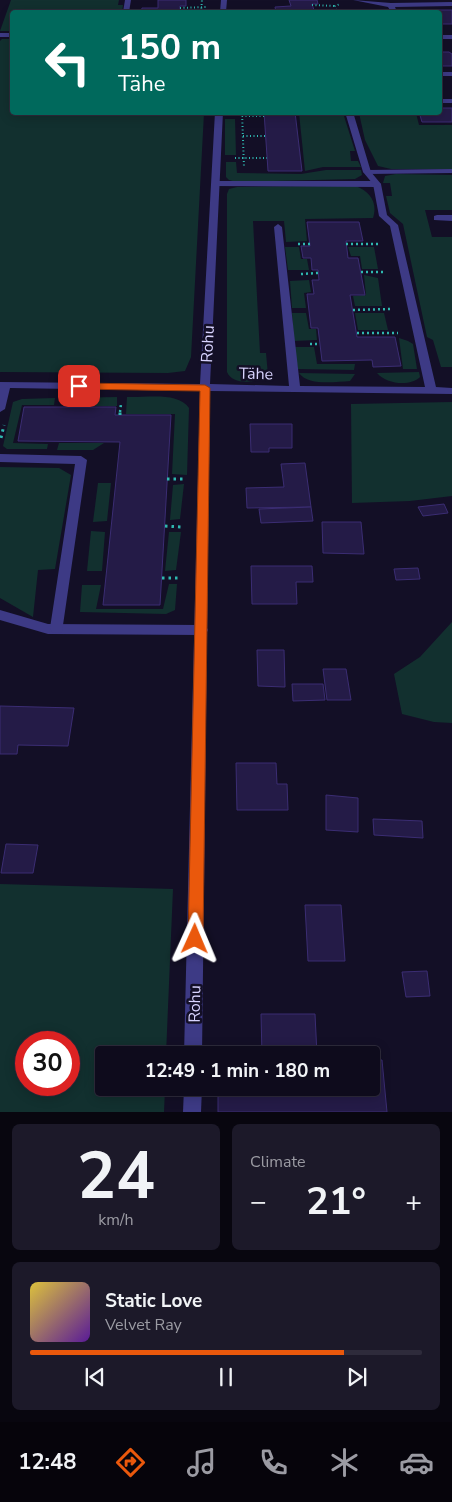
<!DOCTYPE html>
<html lang="en">
<head>
<meta charset="utf-8">
<style>
  body { margin:0; font-family:"Nunito Sans",sans-serif; background:#1c1929; color:#f1f3f6; height:100vh; display:flex; flex-direction:column; font-size:19px; white-space:nowrap }
  * { box-sizing:border-box; margin:0 }
  p { font-size:16px; color:#9b9ba3 }
  .icon { flex:none; width:28px; height:28px; fill:none; stroke:currentColor; stroke-width:2; stroke-linecap:round; stroke-linejoin:round }
  .map { position:relative; height:1112px; overflow:hidden }
  .sheet { display:flex; flex-direction:column; gap:12px; padding:12px; background:#08060f; flex:1 }
  .sheet>* { flex:none }
  .banner { position:absolute; left:10px; top:10px; width:432px; height:105px; border-radius:5px; box-shadow:0 2px 12px #0003,0 0 0 1px #2e2b3b; background:#00695c; color:#fff; overflow:hidden }
  .speed { position:absolute; left:15px; top:1031px; display:flex; gap:10px; font-size:25px; font-weight:700; text-align:center }
  .speed>* { display:grid; place-content:center; width:65px; height:65px; border-radius:50%; background:#0e0b1c; box-shadow:0 2px 12px #0003,0 0 0 1px #2e2b3b; line-height:1 }
  .speed .limit { border:8px solid #d22; background:#fff; color:#111 }
  .pin { position:absolute; display:grid; place-items:center; width:42px; height:42px; color:#fff; margin:-21px; border-radius:10px; box-shadow:0 2px 8px #0006 }
  .me { position:absolute; width:55px; margin:-28px; rotate:1deg; stroke-linejoin:round; filter:drop-shadow(0 0 4px #0008) }
  .turn { display:flex; align-items:center; gap:18px; height:105px; padding:0 25px; font-size:22px }
  .turn .icon { width:65px; height:65px; stroke-width:2.5 }
  .turn b { display:block; font-size:35px; line-height:42px }
  .big { font-size:38px; font-weight:700; line-height:1.1 }
  .sheet .widget { flex:1; display:flex; flex-direction:column; justify-content:center; gap:8px; min-width:0; padding:0 18px; border-radius:8px; background:#1c1929 }
  .sheet .dial { align-items:center; gap:0 }
  .dial b { font-size:65px; line-height:1 }
  .song { display:flex; align-items:center; gap:15px }
  .cover { width:60px; height:60px; border-radius:8px; background:linear-gradient(135deg,hsl(50 70% 55%),hsl(270 70% 35%)) }
  .played { height:5px; border-radius:2px; background:linear-gradient(90deg,#ea580c 80%,#2e2b3b 80%) }
  .keys { display:flex; justify-content:space-around; direction:ltr }
  .heat { display:flex; justify-content:space-between; align-items:center; font-size:28px; direction:ltr }
  .sheet .tiles { flex:1; display:grid; gap:12px; grid-template-columns:1fr 1fr }
  .widget:last-child { grid-column:span 2 }
  .trip { position:absolute; left:95px; top:1046px; width:285px; height:50px; border-radius:5px; background:#0e0b1c; box-shadow:0 2px 12px #0003,0 0 0 1px #2e2b3b; font-weight:700; line-height:50px; text-align:center }
  .menu { display:flex; height:80px; justify-content:space-around; align-items:center; background:#06040b; color:#9b9ba3 }
  .menu .icon { width:35px; height:35px }
  .menu .current { color:#ea580c }
  .menu b { font-size:22px; color:#f1f3f6 }
  .map>svg:first-child { display:block }
  .green { fill:#12302f; fill-rule:evenodd }
  .building { fill:#241b47; stroke:#3b2d73 }
  .lines { fill:none; stroke-linecap:round; stroke-linejoin:round }
  .path-far2 { stroke:#2fb8b0; stroke-width:2; stroke-dasharray:1 2.5; stroke-linecap:butt }
  .path-far1 { stroke:#2fb8b0; stroke-width:2.5; stroke-dasharray:2 3; stroke-linecap:butt }
  .path { stroke:#2fb8b0; stroke-width:3; stroke-dasharray:2.5 4; stroke-linecap:butt }
  .lane { fill:#3d3a85; fill-rule:evenodd }
  .street { fill:#3d3a85; fill-rule:evenodd }
  .route { fill:#ea580c; stroke:#983908 }
  .labels { text-anchor:middle; stroke-width:5; stroke-linejoin:round; paint-order:stroke }
  .street-label { font-size:16px; fill:#d9d4ff; stroke:#130f26 }
</style>
</head>
<body>
<div class="map">
<svg width="452" height="1112" viewBox="0 0 452 1112">
  <rect width="100%" height="100%" fill="#130f26"/>
  <!-- green -->
  <g class="green">
    <path d="M11 0H119L118 5H123L122 12H12V31H0Z"/>
    <path d="M2 39H12V112L204 113 191 357 185 371 168 373 0 372V41Z"/>
    <path d="M299 113H343L355 151H350L351 161H358L361 167H323L305 171Z"/>
    <path d="M359 113H416L419 125H452V169H391L378 166 365 140Z"/>
    <path d="M225 119H235L236 155H225Z"/>
    <path d="M226 162H236L237 173 301 174 326 170H361L362 175 355 179 236 182 229 180 226 177Z"/>
    <path d="M396 174 452 175V210H425L432 237H452V367H441L433 340 427 337 403 224 390 213 386 196H392L390 183H383L385 176Z"/>
    <path d="M356 186C370 192 378 202 373 218L305 219 307 241 286 242 284 221H253L260 353H266L268 375C258 383 233 386 227 372V194L229 189 237 187Z"/>
    <path d="M285 247H299L301 259H307L309 270H288Z"/>
    <path d="M348 247H374L378 269H362L360 256H351Z"/>
    <path d="M364 275 378 278 382 306H355L353 296 366 295Z"/>
    <path d="M309 280 311 292 304 293 306 308H292L290 281Z"/>
    <path d="M292 313H306L309 329H316L317 340 294 341Z"/>
    <path d="M355 313H384L388 330H358Z"/>
    <path d="M399 338 408 341 413 344 417 369H403Z"/>
    <path d="M294 347H314L317 364H355L354 370 298 369Z"/>
    <path d="M419 372 420 377C410 387 386 384 377 373Z"/>
    <path d="M299 373 355 374 350 381C335 382 308 386 299 373Z"/>
    <path d="M117 397V406H65L67 398Z"/>
    <path d="M127 397C145 398 178 391 189 408L187 475 172 474 175 414H126Z"/>
    <path d="M55 398 54 405H22L13 443 48 444 47 449H7L3 446 13 402 22 399Z"/>
    <path d="M452 402V496L410 501 352 503 351 404Z"/>
    <path d="M59 443H104L93 450H57Z"/>
    <path d="M0 467 59 468 71 475 55 569 38 570 33 617 0 598Z"/>
    <path d="M98 483H111L107 521 93 522Z"/>
    <path d="M184 484 180 519 170 520 173 485Z"/>
    <path d="M91 531 105 532 102 571H87Z"/>
    <path d="M169 532H181L176 570 165 571Z"/>
    <path d="M169 584H177L175 610 166 614 80 612 82 585H101L96 609H163Z"/>
    <path d="M452 622V723L434 722 402 714 394 674 420 657Z"/>
    <path d="M0 884 173 889 166 1055H104V1088H165L164 1112H0ZM69 1042V1085H26V1042Z"/>
  </g>
  <!-- building -->
  <g class="building">
    <path d="M158 0H186V6H180V12H141L142 8H158Z"/>
    <path d="M289 0H317L318 4H312L314 10H357L358 12H276L275 7 291 6Z"/>
    <path d="M404 10H452V24H441L440 12H405Z"/>
    <path d="M440 52H449L452 54V66H440Z"/>
    <path d="M440 108H452V122H422L419 112H440Z"/>
    <path d="M264 112H295L302 171H268Z"/>
    <path d="M307 222H359L363 241H346L348 258H358L365 295H350L357 337H395L401 366 373 367 372 360 322 361 318 328H311L307 294H314L312 280H319L318 270H312L311 258H303L301 246H310Z"/>
    <path d="M24 407H116L115 415H171L160 605H103L120 442 18 441Z"/>
    <path d="M250 424H292V448H269V452H251Z"/>
    <path d="M305 463 311 507 247 508 246 488 284 487 281 464Z"/>
    <path d="M444 504 448 513 423 516 418 507Z"/>
    <path d="M311 507 313 521 261 523 259 509Z"/>
    <path d="M322 522H361L364 554 323 553Z"/>
    <path d="M251 566H312L313 582H296L297 604H252Z"/>
    <path d="M418 568 420 579 396 580 394 569Z"/>
    <path d="M257 650H284L285 687 258 686Z"/>
    <path d="M323 669H346L351 700H327Z"/>
    <path d="M292 684H323L325 700 293 701Z"/>
    <path d="M0 706 74 708 68 746 18 745 17 754H0Z"/>
    <path d="M236 763H276L277 784H287L288 810H237Z"/>
    <path d="M326 795 358 798V832L326 830Z"/>
    <path d="M373 819 422 821 423 838 374 835Z"/>
    <path d="M6 844 38 845 33 873H1Z"/>
    <path d="M305 905H341L345 961H308Z"/>
    <path d="M427 971 430 996 406 997 402 972Z"/>
    <path d="M261 1014H315L317 1055H262Z"/>
    <path d="M371 1060H382L387 1112H218V1088H371Z"/>
  </g>
  <g class="lines">
    <!-- path-far2 -->
    <g class="path-far2">
      <path d="M312 5 335 6"/>
      <path d="M180 8 207 7"/>
      <path d="M336 10 335 6 340 4"/>
      <path d="M201 12 202 0"/>
      <path d="M242 112 244 167"/>
      <path d="M242 116H264"/>
      <path d="M243 136H266"/>
      <path d="M235 158H267"/>
    </g>
    <!-- path-far1 -->
    <g class="path-far1">
      <path d="M298 244H310"/>
      <path d="M346 244H378"/>
      <path d="M361 272H385"/>
      <path d="M301 274 318 273"/>
      <path d="M353 310 392 309"/>
      <path d="M357 333H398"/>
      <path d="M310 344H320"/>
      <path d="M120 412 121 404"/>
    </g>
    <!-- path -->
    <g class="path">
      <path d="M120 415V411"/>
      <path d="M1 438 4 425"/>
      <path d="M167 479H184"/>
      <path d="M165 526 182 527"/>
      <path d="M162 578H181"/>
    </g>
    <!-- lane -->
    <g class="lane">
      <path d="M452 169V173L367 174 363 172 367 170Z"/>
      <path d="M215 181H377L381 184 377 187 212 186V182Z"/>
      <path d="M0 610 48 624 201 625 206 626 208 630 206 634 201 635 48 634 0 620Z"/>
    </g>
    <!-- street -->
    <g class="street">
      <path d="M125 0H131L129 12H123Z"/>
      <path d="M221 0H227L226 12H220Z"/>
      <path d="M353 0 391 3 452 2V6L395 7 397 12H391L388 7Z"/>
      <rect x="0" y="33" width="12" height="4"/>
      <rect x="440" y="35" width="12" height="4"/>
      <rect x="440" y="72" width="12" height="4"/>
      <rect x="440" y="99" width="12" height="4"/>
      <path d="M215 112H223L210 384 289 386 274 227 278 224 282 227 300 386 425 387 390 226 379 216 373 184 363 172 345 112H353L371 172 381 184 387 215 398 225 436 387 452 388V394L210 391 202 1055H184L200 391 10 388 5 409 0 412V382L200 384Z"/>
      <path d="M437 215H452V221L434 220V216Z"/>
      <path d="M0 454 81 456 87 460 62 632 57 633 52 632 50 628 75 464 0 462Z"/>
      <path d="M184 1088H202L201 1112H183Z"/>
    </g>
  </g>
  <!-- route -->
  <path class="route" d="M79 383 205 385 210 388 203 939 200 944 195 947 190 944 188 939 200 391 76 389 75 386Z"/>
  <g class="labels">
    <!-- street labels -->
    <g class="street-label">
      <text transform="translate(207 344) rotate(-87)" y="6">Rohu</text>
      <text transform="translate(256 373) rotate(1)" y="6">Tähe</text>
      <text transform="translate(194 1004) rotate(-89)" y="6">Rohu</text>
    </g>
  </g>
</svg>
<div class="speed"><div class="limit">30</div></div>
<div class="pin" style="left:79px;top:386px;background:#d93025"><svg class="icon" aria-label="arrive" viewBox="0 0 24 24"><path d="M6 21V4h12l-3 4 3 4H6"/></svg></div>
<svg class="me" style="left:195px;top:939px" viewBox="-20 -20 40 40"><path d="M0-17L14 15 0 8-14 15z" fill="#ea580c" stroke="#fff" stroke-width="4"/></svg>
<div class="trip">12:49 · 1 min · 180 m</div>
<div class="banner">
<div class="turn"><svg class="icon" aria-label="left" viewBox="0 0 24 24"><path d="M17 20v-9H6M10 6l-5 5 5 5"/></svg><div><b>150 m</b>Tähe</div></div>
</div>
</div>
<section class="sheet">
<div class="tiles">
<div class="widget dial"><b>24</b><p>km/h</p></div>
<div class="widget"><p>Climate</p>
<div class="heat"><a>−</a><b class="big">21°</b><a>+</a></div>
</div>
<div class="widget">
<div class="song"><i class="cover"></i><div><b>Static Love</b><p>Velvet Ray</p></div></div>
<div class="played"></div>
<div class="keys"><svg class="icon" aria-label="previous" viewBox="0 0 24 24"><path d="M18 5L8 12l10 7zM5 5v14"/></svg><svg class="icon" aria-label="pause" viewBox="0 0 24 24"><path d="M8 5v14M16 5v14"/></svg><svg class="icon" aria-label="next" viewBox="0 0 24 24"><path d="M6 5l10 7-10 7zM19 5v14"/></svg></div>
</div>
</div>
</section>
<nav class="menu">
<b>12:48</b>
<svg class="icon current" aria-label="directions" viewBox="0 0 24 24"><path d="M12 3l9 9-9 9-9-9zM9 14v-3h6M13 9l2 2-2 2"/></svg>
<svg class="icon" aria-label="music" viewBox="0 0 24 24"><path d="M9 18V5l10-2v13"/><circle cx="6" cy="18" r="3"/><circle cx="16" cy="16" r="3"/></svg>
<svg class="icon" aria-label="phone" viewBox="0 0 24 24"><path d="M5 4h4l2 5-3 2q2 4 5 5l2-3 5 2v4C11 20 4 13 5 4z"/></svg>
<svg class="icon" aria-label="climate" viewBox="0 0 24 24"><path d="M12 3v18M4 7l16 10M4 17L20 7"/></svg>
<svg class="icon" aria-label="car" viewBox="0 0 24 24"><path d="M5 17H2v-5l4-1 3-4h7l3 4 3 1v5h-3M9 17h6M6 11h13"/><circle cx="7" cy="17" r="2"/><circle cx="17" cy="17" r="2"/></svg>
</nav>
</body>
</html>
